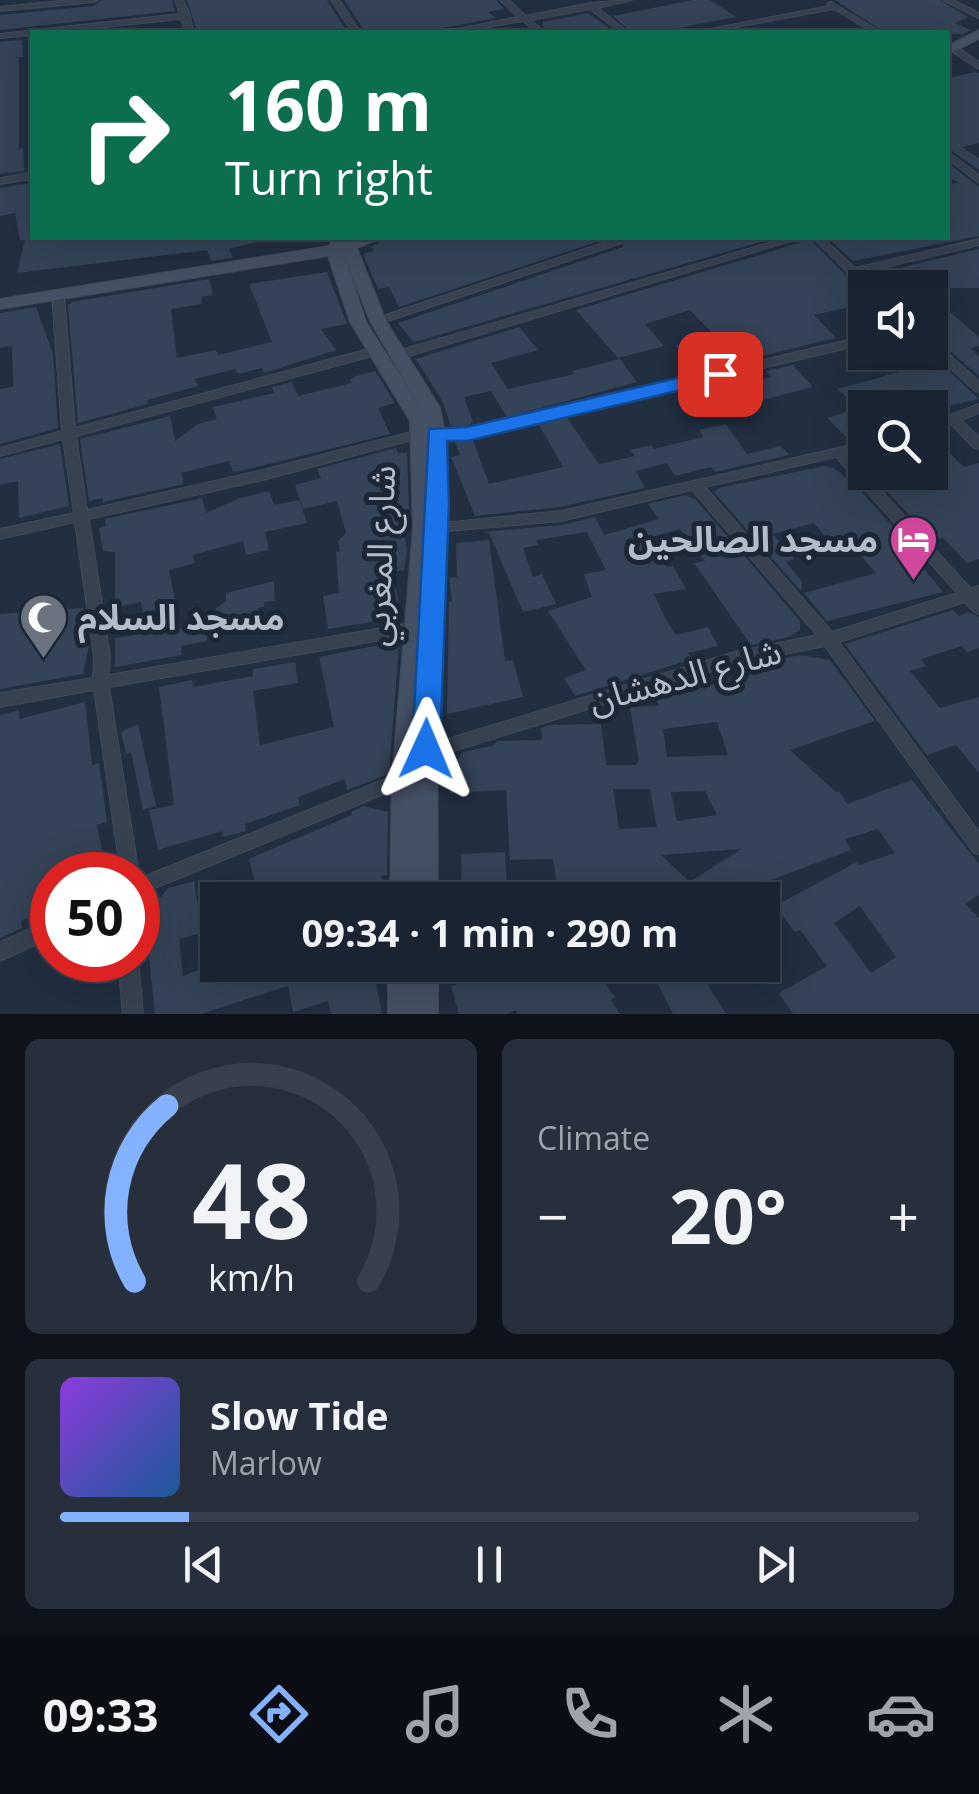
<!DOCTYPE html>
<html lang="en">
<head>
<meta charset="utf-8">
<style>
  body { margin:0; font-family:"Open Sans","Noto Sans Arabic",sans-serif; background:#272f3d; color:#f1f3f6; height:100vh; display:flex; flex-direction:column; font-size:38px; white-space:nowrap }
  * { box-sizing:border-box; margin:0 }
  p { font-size:32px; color:#9fa4ab }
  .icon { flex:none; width:55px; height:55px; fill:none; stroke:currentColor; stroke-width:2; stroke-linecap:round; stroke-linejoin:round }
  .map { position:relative; height:1014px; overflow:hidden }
  .panel { display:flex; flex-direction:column; gap:25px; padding:25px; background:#0e131b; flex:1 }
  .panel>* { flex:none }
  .banner { position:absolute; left:30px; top:30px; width:920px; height:210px; border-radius:0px; box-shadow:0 10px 40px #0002,0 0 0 2px #38404d; background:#0b6e4f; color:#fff; overflow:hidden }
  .fabs { position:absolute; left:848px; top:270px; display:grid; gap:20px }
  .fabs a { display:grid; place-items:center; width:100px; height:100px; border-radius:0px; background:#1a2331; box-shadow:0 10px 40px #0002,0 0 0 2px #38404d; font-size:50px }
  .speed { position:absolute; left:30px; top:852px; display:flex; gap:20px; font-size:50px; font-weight:700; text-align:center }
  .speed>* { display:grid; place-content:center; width:130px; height:130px; border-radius:50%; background:#1a2331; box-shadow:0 10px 40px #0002,0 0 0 2px #38404d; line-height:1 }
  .speed .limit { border:15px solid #d22; background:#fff; color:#111 }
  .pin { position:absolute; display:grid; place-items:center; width:85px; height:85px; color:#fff; margin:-42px; border-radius:20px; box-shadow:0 5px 15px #0006 }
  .me { position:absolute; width:110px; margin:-55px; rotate:1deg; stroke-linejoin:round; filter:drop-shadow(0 0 8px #0008) }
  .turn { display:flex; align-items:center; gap:35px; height:210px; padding:0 30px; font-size:45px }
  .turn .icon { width:130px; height:130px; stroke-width:2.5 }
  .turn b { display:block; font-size:70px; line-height:85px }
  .big { font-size:75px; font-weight:700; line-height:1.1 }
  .panel .widget { flex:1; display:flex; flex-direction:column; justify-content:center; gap:15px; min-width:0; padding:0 35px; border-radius:15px; background:#272f3d }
  .panel .dial { align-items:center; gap:0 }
  .dial svg { height:260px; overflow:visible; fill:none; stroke:#38404d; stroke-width:7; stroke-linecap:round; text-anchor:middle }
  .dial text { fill:#f1f3f6; stroke:none }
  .song { display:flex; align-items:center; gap:30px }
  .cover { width:120px; height:120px; border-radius:15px; background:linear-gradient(135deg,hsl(270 70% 55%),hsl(210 70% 35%)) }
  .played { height:10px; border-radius:5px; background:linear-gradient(90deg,#84b2ff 15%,#38404d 15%) }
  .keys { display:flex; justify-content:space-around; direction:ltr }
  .heat { display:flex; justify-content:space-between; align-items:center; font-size:55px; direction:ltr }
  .panel .tiles { flex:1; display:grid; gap:25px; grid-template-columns:1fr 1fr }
  .widget:last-child { grid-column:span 2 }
  .trip { position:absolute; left:200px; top:882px; width:580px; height:100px; border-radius:0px; background:#1a2331; box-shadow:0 10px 40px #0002,0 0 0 2px #38404d; font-weight:700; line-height:100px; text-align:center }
  .tab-bar { display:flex; height:160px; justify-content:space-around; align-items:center; background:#0a0e14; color:#9fa4ab }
  .tab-bar .icon { width:70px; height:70px }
  .tab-bar .active { color:#84b2ff }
  .tab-bar b { font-size:45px; color:#f1f3f6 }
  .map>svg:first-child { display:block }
  .building { fill:#344357; fill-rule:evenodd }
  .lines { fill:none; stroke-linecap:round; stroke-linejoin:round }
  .street-casing { stroke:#404a59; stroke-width:2 }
  .secondary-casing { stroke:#404a59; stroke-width:2 }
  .street { fill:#374150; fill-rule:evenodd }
  .secondary { fill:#445064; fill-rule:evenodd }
  .route { fill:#1a73e8; stroke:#114b97; stroke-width:2.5 }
  .labels { text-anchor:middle; stroke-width:10; stroke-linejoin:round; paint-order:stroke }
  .poi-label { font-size:35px; font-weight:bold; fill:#b3bccb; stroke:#1c2635; text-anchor:end }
  .street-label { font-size:35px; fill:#b3bccb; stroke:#1c2635 }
</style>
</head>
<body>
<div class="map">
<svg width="979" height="1014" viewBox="0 0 979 1014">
  <rect width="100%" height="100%" fill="#222f41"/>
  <!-- building -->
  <g class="building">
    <path d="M101 0H172L175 11 0 30V15L94 6Z"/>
    <path d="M187 0H327L346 30 202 32 196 29Z"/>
    <path d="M344 0H496L504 9 488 12 496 18 442 28 439 32H389L385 28 369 31 362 27Z"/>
    <path d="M693 0H710L736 17 657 32H631L613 16Z"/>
    <path d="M835 0H940L968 17 955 23 971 30 963 34 884 32Z"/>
    <path d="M588 13 614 32H548L543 26V22Z"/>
    <path d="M22 40 23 57H19V149L23 148 24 171 0 174V42Z"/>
    <path d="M976 72 979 73V143L962 147 979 158V170L948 148V78Z"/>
    <path d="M948 163 979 187V236L853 261 828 238H948V185L958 183 948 176Z"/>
    <path d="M32 183V238H255L256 242 229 249 233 258 211 261 207 250 17 273 25 240H20L15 213 0 216V188Z"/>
    <path d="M390 238H608L399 307 389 287 378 289 363 254 375 250 370 247Z"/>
    <path d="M624 238H774L414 342 398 323 623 247Z"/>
    <path d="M805 238H809L865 295V309L854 311 850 307 814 315 836 338 754 358 746 350 691 363 676 345 715 336 690 310 645 324 664 346 618 358 576 310 802 242Z"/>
    <path d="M979 249V288H919L899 268Z"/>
    <path d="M327 272 347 324 321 329 336 350 264 373 262 368 238 374 235 369 195 379 198 386 147 400 148 404 78 423 68 305 72 302 209 279 213 295 201 297 202 304 171 309 177 358 216 350 218 355 272 342 249 284Z"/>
    <path d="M943 306 979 337V346L970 348 979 356V376L930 334V310Z"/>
    <path d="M36 307 53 354 58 428 0 444V389L13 387 12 346 0 348V313Z"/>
    <path d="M519 327 538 350 491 363 508 389 575 374 572 371 620 359 637 382 507 417 491 391 464 397 473 422 467 426H451L442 400 416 359Z"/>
    <path d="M881 352H928L979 399 930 410 865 408V439L850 441 827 418 857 408 838 389 899 372Z"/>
    <path d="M793 365 813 387 754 402 740 385 771 377 766 371Z"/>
    <path d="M375 371 395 403 378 408 390 434 241 471 233 472 229 461 181 473 184 484 103 502V498L89 501 80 439 170 416 175 441 198 424 217 419 213 407 274 393 272 387 292 382 298 396 352 383 350 380 357 376Z"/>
    <path d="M567 418 599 464 635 456 630 450 651 445 654 449 703 437 699 430 726 424 747 454 781 446 789 455 715 472 711 467 675 476 667 463 636 471 645 488 560 507 475 516 451 457 460 455 455 442 473 440 489 484 563 467 539 425Z"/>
    <path d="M930 435 964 467 979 463V559L967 563 943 538 932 541 870 472H930Z"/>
    <path d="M60 444 69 506 19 518 18 481 0 485V459Z"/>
    <path d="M396 448 398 453H407L409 509 400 512 407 549 404 570 392 572 402 617 328 629 323 596 339 593 336 552 340 551 338 541 346 533 337 501 303 509 295 485 321 478 317 469Z"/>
    <path d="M824 466 834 468 858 488 912 548 908 549 943 592 827 621 804 593 876 573 844 536 829 541 814 523 773 534 794 559 786 562 802 582 801 591 714 492 719 488Z"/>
    <path d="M269 491 274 505 299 500 307 523 265 532 269 550 246 555 243 541 193 555 195 563 169 570 180 628 206 624 207 641 181 646 182 655 115 667V638L146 633 141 602 115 608V552L103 551 99 528 106 526 105 519 202 498 206 513 237 499Z"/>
    <path d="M686 495 696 500 800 621V630L789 637 751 645 694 563 705 561 680 529 652 537 666 567 673 566 686 589 654 594 666 620 676 635 708 627 718 646 688 653 692 659 575 696 564 678 586 670 548 611 592 597 584 574 606 570 587 532 536 540 538 545 523 548 533 577 542 574 556 604 523 612 489 533 482 532 561 525 595 517 604 535 659 519 648 504Z"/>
    <path d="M489 540 505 661 513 660 523 697 447 714 449 601H452L449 578 457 577 456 543Z"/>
    <path d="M274 581 275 601 264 602V607L258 608 259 617 248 618V628L215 633 214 610 226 601V593Z"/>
    <path d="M83 608 89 645 83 674 0 689V614Z"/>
    <path d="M953 610 959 616 969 612 979 617V648L967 652 962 646 921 659 926 666 910 671 940 708 979 697V773L956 745 927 755 845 644Z"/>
    <path d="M389 643 399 645 389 774 347 790 345 779 298 797 300 805 245 824 246 831 223 837 222 831 158 850 149 810 174 805 159 687 192 680 193 687 253 676V669L295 662 298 683 253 691 260 745 334 727 319 657Z"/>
    <path d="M800 655 830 660 875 721 790 750 836 792 839 791 847 804 912 780 979 864V895L965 904 979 918V1014H793L779 993 827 966 800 930 795 932 775 906 857 862 859 865 895 853 878 829 845 839 851 850 749 888 760 900H619L616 896 606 900H559L553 859 510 860 506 790 450 793V769L463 752 492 746 497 741 542 740 541 728 550 725 601 724 606 765H636L639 761 630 707 659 706 654 693 736 681 733 676 765 669 761 663ZM717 722 728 755 667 757 663 729ZM613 789H650L657 827 619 829ZM705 791 717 815 677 821 671 792ZM741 849 690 882 661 855ZM860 906 896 957 871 973 834 923Z"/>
    <path d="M85 702 92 765 99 763 107 822 97 825 107 875H52V910L21 921 22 928 0 938V715L19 710V719Z"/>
    <path d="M138 724 156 806 143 810 131 752 126 754 121 732Z"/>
    <path d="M364 806 388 812 387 875 381 876 386 900H260L249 859 352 815 351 812Z"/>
    <path d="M505 852 507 890H498L500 900H462L461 854Z"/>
    <path d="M194 881 202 933 179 939 183 976 212 965H384V980L376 983 382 1014H331L328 1001 293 1012 288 986 201 1014H155L143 902 161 897 168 888Z"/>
    <path d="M459 965H592L615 997 611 1000 620 1014H517L516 1010 506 1014H459L451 986 456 985 451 968Z"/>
    <path d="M679 965H695L726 1014H673L655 978Z"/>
  </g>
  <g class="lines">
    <defs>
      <g id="street">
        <path d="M70 0H98L94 2 0 11V7Z"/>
        <path d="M175 0H183L190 16 193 32H185L181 19 55 32H32V35L0 38V34L180 14Z"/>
        <path d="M331 0H339L359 30 358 32H352Z"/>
        <path d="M500 0H509L526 16 590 3 632 0 598 8 628 32H620L590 9 531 20 544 32H536L523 21 458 32H443L518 17Z"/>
        <path d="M943 0H953L979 13V18Z"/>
        <path d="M831 2 881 32H872L834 9 709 32H695L829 6 827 4Z"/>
        <path d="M951 47H957L979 62V69L951 51Z"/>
        <path d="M948 152 979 175V183L948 159Z"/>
        <path d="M32 173V179L0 184V178Z"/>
        <path d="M618 238 623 241 622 243 382 323 378 324 372 321 374 319Z"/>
        <path d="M786 238H801L402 358H394L392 355 394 352Z"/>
        <path d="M813 238H823L855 268 979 239V245L860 273 874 288H865V290Z"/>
        <path d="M58 293 64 296 75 428 372 348H380L382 351 380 354 76 436 87 510 263 470 419 430H467L865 336V344L467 438H419L263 480 89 519 110 657 109 675 417 622 422 624 425 628 422 632 417 634 109 687 139 875 138 879V875H121L94 690 0 707V693L93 678 94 657 75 522 0 539V529L74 513 63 439 0 456V448L62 431 52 296Z"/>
        <path d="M930 339 934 341 979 381V392L975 391 930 349Z"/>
        <path d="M979 404V413L961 420 979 437V449L974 448 951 424 930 432V423Z"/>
        <path d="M865 442V450L848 454 971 589 979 586V614L974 612 965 602 839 642 979 832V854L973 852 825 646 735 664 424 760 418 758 416 753 418 748 424 746 735 652 817 635 692 490 561 521 437 532 432 530 430 527 432 524 561 511ZM836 457 957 593 832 632 705 487Z"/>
        <path d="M405 771 411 773 414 778 411 783 138 895V879Z"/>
        <path d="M52 919V937L0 961V942Z"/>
        <path d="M118 960H138L143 1014H123Z"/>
      </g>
      <g id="secondary">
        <path d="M979 30V39L948 54V46Z"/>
        <path d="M334 238H381L357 248 386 321 440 408 447 443 445 553 442 558 431 559 428 610 440 611 443 617 437 727 438 900H390L392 779 413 529 410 421 350 322 328 256 0 309V299L329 246ZM343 252 370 321 423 412 366 322Z"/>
        <rect x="388" y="965" width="50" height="49"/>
      </g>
    </defs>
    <!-- street casing -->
    <use href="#street" class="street-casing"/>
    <!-- secondary casing -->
    <use href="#secondary" class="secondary-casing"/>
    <!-- street -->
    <use href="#street" class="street"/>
    <!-- secondary -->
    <use href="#secondary" class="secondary"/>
  </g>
  <!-- route -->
  <path class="route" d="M720 368 730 374 727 379 467 441H447L449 505 440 749 436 757 426 761 417 757 412 749 429 429 467 427Z"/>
  <!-- icons -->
  <defs>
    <symbol id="hotel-pin" viewBox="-11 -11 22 30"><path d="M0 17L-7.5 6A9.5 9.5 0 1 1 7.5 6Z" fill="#d1479c" stroke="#1c2635"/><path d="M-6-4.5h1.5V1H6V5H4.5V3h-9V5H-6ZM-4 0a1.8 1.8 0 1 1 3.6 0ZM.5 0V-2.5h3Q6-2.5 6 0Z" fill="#fff"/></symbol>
    <symbol id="mosque-pin" viewBox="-11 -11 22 30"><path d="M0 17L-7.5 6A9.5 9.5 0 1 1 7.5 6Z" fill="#6b7280" stroke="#1c2635"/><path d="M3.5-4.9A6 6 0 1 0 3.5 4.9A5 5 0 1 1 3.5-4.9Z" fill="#fff"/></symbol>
  </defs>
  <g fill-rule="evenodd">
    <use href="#hotel-pin" x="886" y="512" width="55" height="75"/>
    <use href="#mosque-pin" x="16" y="590" width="55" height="75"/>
  </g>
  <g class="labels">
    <!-- poi labels -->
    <g class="poi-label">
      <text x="878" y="552">مسجد الصالحين</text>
      <text x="78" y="630" text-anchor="start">مسجد السلام</text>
    </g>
    <!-- street labels -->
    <g class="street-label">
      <text transform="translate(380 556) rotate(-88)" y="12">شارع المغربي</text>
      <text transform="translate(685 676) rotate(-15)" y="12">شارع الدهشان</text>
    </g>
  </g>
</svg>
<div class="fabs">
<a><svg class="icon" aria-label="sound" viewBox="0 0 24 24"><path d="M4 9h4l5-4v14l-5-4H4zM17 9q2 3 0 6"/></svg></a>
<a><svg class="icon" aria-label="search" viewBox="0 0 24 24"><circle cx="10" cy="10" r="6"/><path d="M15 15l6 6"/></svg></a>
</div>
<div class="speed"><div class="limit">50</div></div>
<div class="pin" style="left:720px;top:374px;background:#d93025"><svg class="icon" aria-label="arrive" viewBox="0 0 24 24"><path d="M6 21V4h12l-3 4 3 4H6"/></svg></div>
<svg class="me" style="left:426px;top:749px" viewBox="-20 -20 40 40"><path d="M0-17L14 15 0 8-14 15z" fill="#1a73e8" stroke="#fff" stroke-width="4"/></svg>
<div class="trip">09:34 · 1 min · 290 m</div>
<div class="banner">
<div class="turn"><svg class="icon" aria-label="right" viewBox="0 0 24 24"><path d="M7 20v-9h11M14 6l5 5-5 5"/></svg><div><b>160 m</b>Turn right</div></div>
</div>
</div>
<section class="panel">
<div class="tiles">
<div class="widget dial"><svg viewBox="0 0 100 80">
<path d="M14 69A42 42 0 1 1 86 69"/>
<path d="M14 69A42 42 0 0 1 24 15" stroke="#84b2ff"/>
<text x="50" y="56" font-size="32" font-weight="700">48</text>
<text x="50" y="72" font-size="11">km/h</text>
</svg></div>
<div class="widget"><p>Climate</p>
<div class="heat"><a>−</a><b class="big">20°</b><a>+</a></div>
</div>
<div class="widget">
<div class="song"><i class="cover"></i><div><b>Slow Tide</b><p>Marlow</p></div></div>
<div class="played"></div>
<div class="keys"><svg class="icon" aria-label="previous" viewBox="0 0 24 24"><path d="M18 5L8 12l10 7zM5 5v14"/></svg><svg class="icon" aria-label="pause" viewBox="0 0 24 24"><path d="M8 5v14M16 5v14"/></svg><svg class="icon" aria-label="next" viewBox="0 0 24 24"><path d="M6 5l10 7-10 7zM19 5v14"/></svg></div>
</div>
</div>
</section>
<nav class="tab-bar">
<b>09:33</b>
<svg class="icon active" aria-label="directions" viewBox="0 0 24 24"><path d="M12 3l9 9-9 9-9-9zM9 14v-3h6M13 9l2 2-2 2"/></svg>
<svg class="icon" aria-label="music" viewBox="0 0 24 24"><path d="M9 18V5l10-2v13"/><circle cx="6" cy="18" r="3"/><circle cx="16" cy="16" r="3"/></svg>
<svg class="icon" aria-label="phone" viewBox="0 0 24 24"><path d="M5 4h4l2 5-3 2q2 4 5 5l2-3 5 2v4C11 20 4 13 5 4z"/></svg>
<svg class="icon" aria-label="climate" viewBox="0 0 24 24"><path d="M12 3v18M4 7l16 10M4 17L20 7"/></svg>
<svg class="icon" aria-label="car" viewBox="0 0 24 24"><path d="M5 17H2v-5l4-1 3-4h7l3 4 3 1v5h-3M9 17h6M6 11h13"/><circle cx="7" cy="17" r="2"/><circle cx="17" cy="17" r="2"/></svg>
</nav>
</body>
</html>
